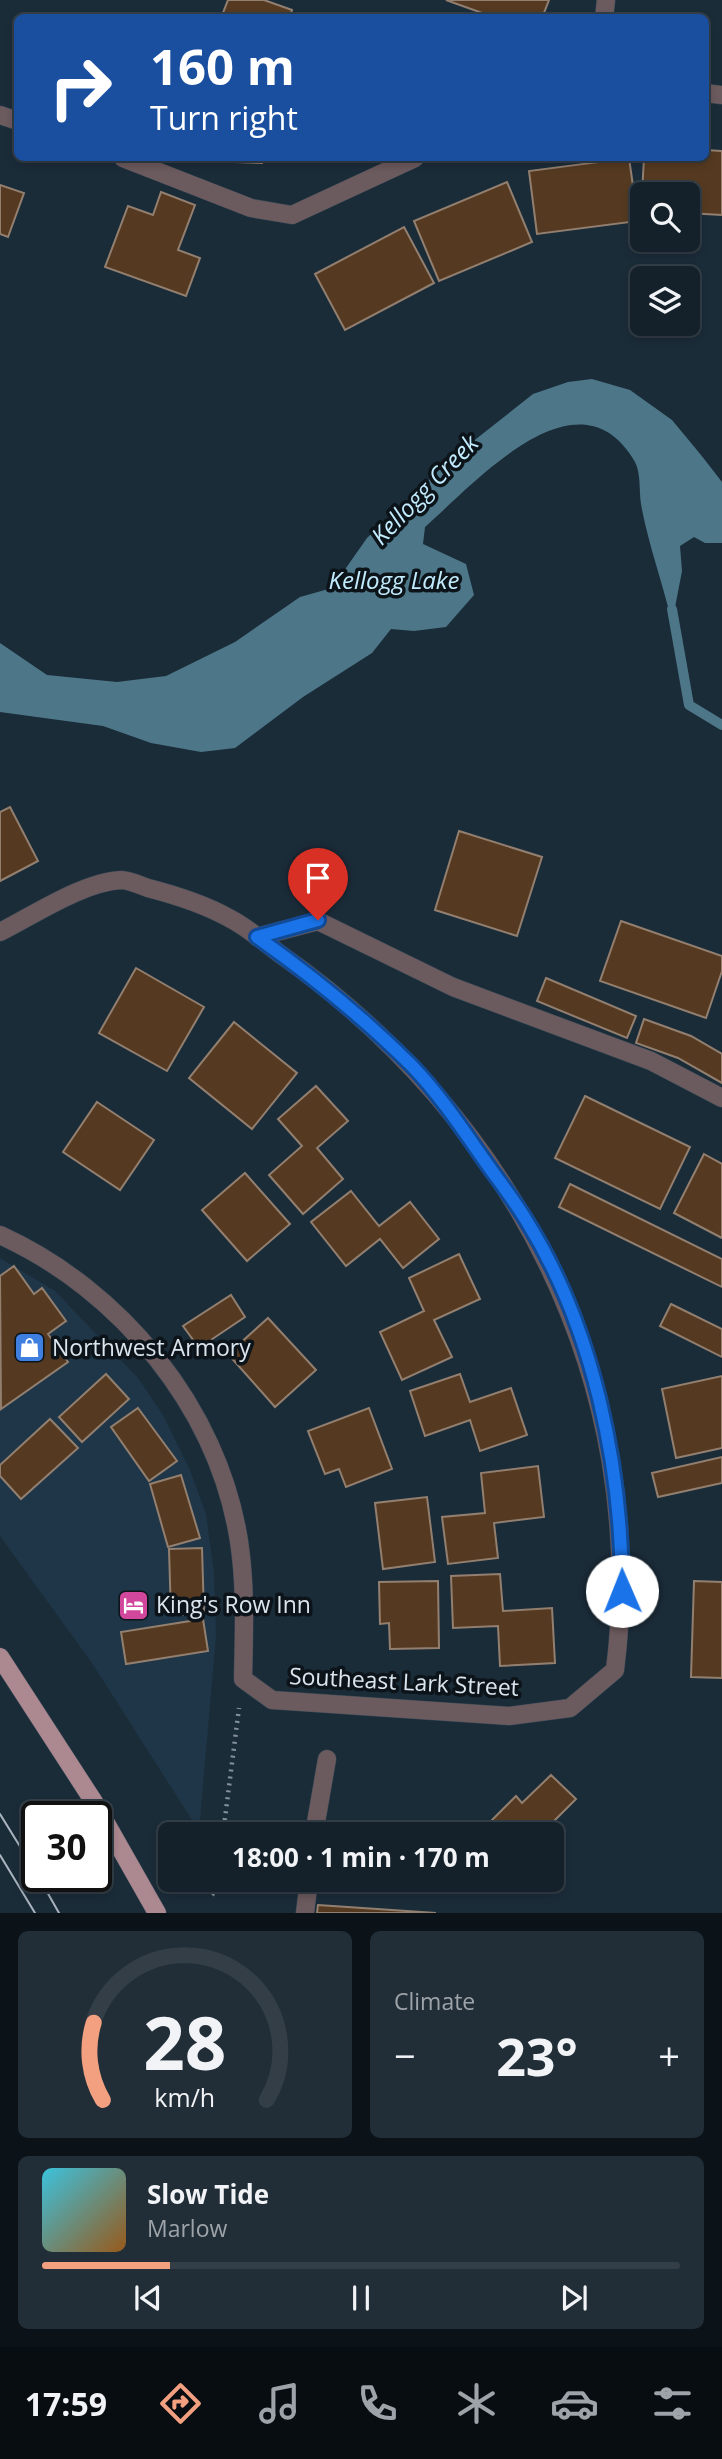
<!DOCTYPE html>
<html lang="en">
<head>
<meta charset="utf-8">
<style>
  body { margin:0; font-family:"Open Sans",sans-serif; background:#212e37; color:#f1f3f6; height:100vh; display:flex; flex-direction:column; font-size:26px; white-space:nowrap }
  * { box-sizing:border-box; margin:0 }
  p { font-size:23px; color:#9da3a9 }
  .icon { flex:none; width:38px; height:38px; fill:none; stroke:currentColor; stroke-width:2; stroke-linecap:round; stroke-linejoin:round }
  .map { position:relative; height:1913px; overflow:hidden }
  .details { display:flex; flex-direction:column; gap:18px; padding:18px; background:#0b1218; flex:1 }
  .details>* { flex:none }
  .top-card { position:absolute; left:14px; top:14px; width:695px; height:147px; border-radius:10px; box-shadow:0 4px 10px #0003,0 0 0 2px #333e47; background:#1a4fa0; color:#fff; overflow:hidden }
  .fabs { position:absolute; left:630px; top:182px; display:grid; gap:14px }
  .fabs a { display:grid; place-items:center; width:70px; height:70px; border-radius:10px; background:#14212b; box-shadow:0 4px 10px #0003,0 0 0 2px #333e47; font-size:35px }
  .speed { position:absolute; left:21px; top:1801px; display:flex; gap:14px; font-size:35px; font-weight:700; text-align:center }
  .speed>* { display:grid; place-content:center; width:91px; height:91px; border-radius:50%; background:#14212b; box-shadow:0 4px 10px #0003,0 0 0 2px #333e47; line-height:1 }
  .speed .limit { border:4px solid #111; border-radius:10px; background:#fff; color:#111 }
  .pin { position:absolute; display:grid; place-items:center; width:60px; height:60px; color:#fff; margin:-72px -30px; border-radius:50% 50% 50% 0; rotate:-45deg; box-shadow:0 0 7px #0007 }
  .pin .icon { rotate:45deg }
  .me { position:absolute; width:77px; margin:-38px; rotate:359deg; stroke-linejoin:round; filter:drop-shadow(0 0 5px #0008) }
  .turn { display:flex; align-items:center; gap:24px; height:147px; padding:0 21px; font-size:32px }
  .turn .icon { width:91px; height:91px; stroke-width:2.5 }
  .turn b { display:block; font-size:49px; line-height:60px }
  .big { font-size:52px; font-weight:700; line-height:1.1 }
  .details .card { flex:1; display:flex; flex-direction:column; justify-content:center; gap:10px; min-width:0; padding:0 24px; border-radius:10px; background:#212e37 }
  .details .dial { align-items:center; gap:0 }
  .dial svg { height:182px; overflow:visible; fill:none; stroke:#333e47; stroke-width:7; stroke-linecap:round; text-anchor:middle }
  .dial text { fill:#f1f3f6; stroke:none }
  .song { display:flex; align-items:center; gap:21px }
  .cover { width:84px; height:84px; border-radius:10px; background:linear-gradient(135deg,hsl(190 70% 55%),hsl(30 70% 35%)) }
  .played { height:7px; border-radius:4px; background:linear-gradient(90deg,#f3a081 20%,#333e47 20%) }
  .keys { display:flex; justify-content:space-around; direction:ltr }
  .heat { display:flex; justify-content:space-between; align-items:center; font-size:38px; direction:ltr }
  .details .tiles { flex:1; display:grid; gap:18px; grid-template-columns:1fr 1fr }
  .card:last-child { grid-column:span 2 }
  .trip { position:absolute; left:158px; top:1822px; width:406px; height:70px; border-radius:10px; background:#14212b; box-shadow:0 4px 10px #0003,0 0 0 2px #333e47; font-weight:700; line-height:70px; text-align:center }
  .menu { display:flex; height:112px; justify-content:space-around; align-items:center; background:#080d11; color:#9da3a9 }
  .menu .icon { width:49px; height:49px }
  .menu .on { color:#f3a081 }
  .menu b { font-size:32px; color:#f1f3f6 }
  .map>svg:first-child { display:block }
  .built { fill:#1e3647 }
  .water { fill:#4d7788 }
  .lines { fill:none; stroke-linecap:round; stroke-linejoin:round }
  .stream { stroke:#4d7788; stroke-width:10 }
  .building { fill:#553a21; stroke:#927f6f; stroke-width:2 }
  .minor-casing { stroke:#3a4a56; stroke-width:19 }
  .major-casing { stroke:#3a4a56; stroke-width:19 }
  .path { stroke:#84919c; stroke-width:4.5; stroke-dasharray:2 5; stroke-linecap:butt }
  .minor { stroke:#6b5a5e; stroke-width:18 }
  .major { stroke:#ac8891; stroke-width:18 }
  .tram { stroke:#a9b4bf; stroke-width:2 }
  .route-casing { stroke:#114b97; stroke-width:18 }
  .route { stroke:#1a73e8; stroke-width:12 }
  .labels { text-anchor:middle; stroke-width:7; stroke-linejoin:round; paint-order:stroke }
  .poi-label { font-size:23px; fill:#dbe5ee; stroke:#0c141a; text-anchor:start }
  .street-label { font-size:23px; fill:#dbe5ee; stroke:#0c141a }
  .water-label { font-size:24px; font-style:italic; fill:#c2ecfe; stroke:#0c141a }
</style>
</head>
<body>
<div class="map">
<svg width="722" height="1913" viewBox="0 0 722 1913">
  <rect width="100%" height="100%" fill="#1b2c39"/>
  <!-- built -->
  <path class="built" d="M0 1258 55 1291 138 1378 163 1415 189 1468 206 1514 214 1573 216 1637 199 1831 92 1663 0 1536Z"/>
  <!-- water -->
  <path class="water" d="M592 379 630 390 672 420 701 455 722 482V543H705L694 537 680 546 682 571 672 623C663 583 648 544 641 504 639 491 641 473 635 462 579 365 476 482 425 527L423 544 466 564 474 595 446 627 414 631 391 629 372 653 303 697 235 748 201 752 151 743 103 726 0 712V643L47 675 117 682 166 676 235 642 300 597 332 588 367 538 452 458 533 394 568 382Z"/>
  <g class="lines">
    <!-- stream -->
    <path class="stream" d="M672 609 689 705 722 725"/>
  </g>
  <!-- building -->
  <g class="building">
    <path d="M228 0H264L292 10 290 18H221Z"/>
    <path d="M446 0H549L542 18H496Z"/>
    <path d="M705 150 722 151V215L688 213V194H642L641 211 644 158H705Z"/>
    <path d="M179 158H263L262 163 179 160Z"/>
    <path d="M629 158 638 221 537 234 529 171Z"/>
    <path d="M507 182 532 242 439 281 414 221Z"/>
    <path d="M0 185 24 193 8 237 0 234Z"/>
    <path d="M161 192 195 205 178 250 200 258 186 296 105 267 128 206 153 215Z"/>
    <path d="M404 227 434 283 345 330 315 274Z"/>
    <path d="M10 807 38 861 0 881V812Z"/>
    <path d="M459 831 542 857 517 936 435 910Z"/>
    <path d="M621 921 722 956V971L706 1018 600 981Z"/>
    <path d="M136 968 204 1007 167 1071 99 1033Z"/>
    <path d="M546 978 636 1016 627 1038 537 1001Z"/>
    <path d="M644 1019 691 1036 722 1054V1083L678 1058 636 1043Z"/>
    <path d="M234 1022 297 1073 252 1129 189 1078Z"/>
    <path d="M316 1086 348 1121 317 1148 343 1179 303 1214 269 1175 302 1146 278 1119Z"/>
    <path d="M585 1096 690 1147 660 1209 555 1158Z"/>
    <path d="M97 1102 154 1140 120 1190 63 1152Z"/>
    <path d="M704 1154 722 1164V1238L674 1213Z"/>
    <path d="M245 1173 290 1224 247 1261 202 1210Z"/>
    <path d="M570 1184 722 1259V1287L559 1207Z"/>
    <path d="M351 1191 379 1226 410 1202 439 1239 403 1268 380 1239 346 1266 311 1222Z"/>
    <path d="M459 1254 480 1299 434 1320 452 1357 402 1380 380 1332 424 1311 409 1278Z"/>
    <path d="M14 1266 34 1294 42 1288 66 1321 48 1334 68 1362 1 1409 0 1276Z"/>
    <path d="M231 1295 245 1317 199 1348 183 1326Z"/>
    <path d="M671 1304 722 1329V1357L660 1326Z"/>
    <path d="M268 1318 316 1370 275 1407 228 1354Z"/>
    <path d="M106 1374 129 1399 82 1442 59 1417Z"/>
    <path d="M460 1374 470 1402 511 1388 527 1435 480 1451 470 1420 425 1436 410 1391Z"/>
    <path d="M722 1376V1448L676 1458 662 1389Z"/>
    <path d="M138 1408 177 1461 149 1481 111 1427Z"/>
    <path d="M369 1408 392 1469 346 1487 339 1469 325 1474 308 1431Z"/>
    <path d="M50 1419 78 1448 21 1499 0 1476V1465Z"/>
    <path d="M722 1457V1483L658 1497 652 1473Z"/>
    <path d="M538 1466 544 1517 494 1523 498 1558 448 1564 442 1517 485 1513 481 1473Z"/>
    <path d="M181 1475 200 1538 168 1547 150 1484Z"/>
    <path d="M427 1497 435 1562 383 1569 375 1503Z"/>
    <path d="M202 1548 204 1614 171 1615 169 1549Z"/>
    <path d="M500 1574 503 1611 552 1608 555 1663 500 1666 498 1626 453 1628 451 1576Z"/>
    <path d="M438 1581 439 1648 390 1649 389 1623 380 1624 379 1582Z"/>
    <path d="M694 1581 722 1582V1678L691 1677Z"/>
    <path d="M203 1619 208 1651 126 1664 121 1632Z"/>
    <path d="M551 1775 576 1799 546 1829 560 1843 551 1851V1834H494L486 1826 516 1796 522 1803Z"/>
    <path d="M318 1905 436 1913H317Z"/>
  </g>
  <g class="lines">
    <defs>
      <g id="minor">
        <path d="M604 18 606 0"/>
        <path d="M705 93 722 95"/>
        <path d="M0 115 18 121"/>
        <path d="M123 158 251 208 292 215 415 158"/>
        <path d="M0 932C34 915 83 882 121 880 129 880 140 885 148 888 175 895 204 904 229 918 247 927 264 942 280 954 513 1117 651 1384 615 1670L570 1708 509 1716 272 1700 243 1679C244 1632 246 1587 239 1541 218 1408 121 1290 0 1235"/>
        <path d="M257 937 318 921 453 987 651 1061 722 1098"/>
        <path d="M314 1834 327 1759"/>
        <path d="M305 1913 309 1880"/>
      </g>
      <path id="major" d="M0 1657 94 1802 157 1913"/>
    </defs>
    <!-- minor casing -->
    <use href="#minor" class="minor-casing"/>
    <!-- major casing -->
    <use href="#major" class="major-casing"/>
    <!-- path -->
    <g class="path">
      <path d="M223 1834 239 1708"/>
      <path d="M212 1895 216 1890 218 1880"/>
    </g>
    <!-- minor -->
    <use href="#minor" class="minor"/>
    <!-- major -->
    <use href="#major" class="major"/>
    <!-- tram -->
    <g class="tram">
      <path d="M0 1814 37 1874"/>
      <path d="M0 1855 35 1913"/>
      <path d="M38 1876 59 1913"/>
    </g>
  </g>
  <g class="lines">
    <defs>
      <path id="route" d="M318 920 257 937C312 976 364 1018 412 1066 438 1093 459 1124 480 1154 495 1176 512 1197 526 1220 593 1327 622 1466 622 1591"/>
    </defs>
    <!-- route casing -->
    <use href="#route" class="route-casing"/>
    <!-- route -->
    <use href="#route" class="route"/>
  </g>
  <!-- icons -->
  <defs>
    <symbol id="shop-square" viewBox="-11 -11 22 22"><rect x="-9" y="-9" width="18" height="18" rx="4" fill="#3f7fe0" stroke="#0c141a"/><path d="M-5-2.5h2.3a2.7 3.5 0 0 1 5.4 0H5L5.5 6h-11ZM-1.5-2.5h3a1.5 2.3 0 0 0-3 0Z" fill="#fff"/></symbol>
    <symbol id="hotel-square" viewBox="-11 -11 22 22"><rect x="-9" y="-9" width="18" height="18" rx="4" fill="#d1479c" stroke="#0c141a"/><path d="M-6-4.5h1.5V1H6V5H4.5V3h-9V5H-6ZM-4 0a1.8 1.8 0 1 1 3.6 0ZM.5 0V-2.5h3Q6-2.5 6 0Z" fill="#fff"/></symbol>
  </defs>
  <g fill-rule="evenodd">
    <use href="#shop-square" x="12" y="1330" width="35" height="35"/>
    <use href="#hotel-square" x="116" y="1588" width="35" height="35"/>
  </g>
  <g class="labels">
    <!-- poi labels -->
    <g class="poi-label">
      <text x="52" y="1356">Northwest Armory</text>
      <text x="156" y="1613">King's Row Inn</text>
    </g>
    <!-- street labels -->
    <g class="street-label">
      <text transform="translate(404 1682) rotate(3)" y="8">Southeast Lark Street</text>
    </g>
    <!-- water labels -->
    <g class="water-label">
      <text transform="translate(425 490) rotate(-46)" y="8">Kellogg Creek</text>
      <text x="394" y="589">Kellogg Lake</text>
    </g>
  </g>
</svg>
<div class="fabs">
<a><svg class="icon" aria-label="search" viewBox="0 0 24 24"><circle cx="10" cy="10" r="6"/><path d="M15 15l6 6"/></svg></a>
<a><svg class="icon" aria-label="layers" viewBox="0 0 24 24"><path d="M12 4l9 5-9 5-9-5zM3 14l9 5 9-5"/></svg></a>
</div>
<div class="speed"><div class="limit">30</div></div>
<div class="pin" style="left:318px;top:920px;background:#d93025"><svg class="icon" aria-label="arrive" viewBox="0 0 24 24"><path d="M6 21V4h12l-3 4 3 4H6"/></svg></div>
<svg class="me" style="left:622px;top:1591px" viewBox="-20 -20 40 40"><circle r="19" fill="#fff"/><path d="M0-13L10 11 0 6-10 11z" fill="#1a73e8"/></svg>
<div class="trip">18:00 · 1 min · 170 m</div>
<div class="top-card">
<div class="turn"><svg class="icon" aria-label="right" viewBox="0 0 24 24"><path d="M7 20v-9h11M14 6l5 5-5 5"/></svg><div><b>160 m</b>Turn right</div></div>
</div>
</div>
<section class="details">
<div class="tiles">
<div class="card dial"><svg viewBox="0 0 100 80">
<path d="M14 69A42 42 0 1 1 86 69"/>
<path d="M14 69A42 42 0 0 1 10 35" stroke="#f3a081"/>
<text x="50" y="56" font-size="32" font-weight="700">28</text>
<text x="50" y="72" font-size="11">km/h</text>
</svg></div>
<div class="card"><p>Climate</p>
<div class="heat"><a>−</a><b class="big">23°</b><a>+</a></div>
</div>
<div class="card">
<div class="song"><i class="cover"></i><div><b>Slow Tide</b><p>Marlow</p></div></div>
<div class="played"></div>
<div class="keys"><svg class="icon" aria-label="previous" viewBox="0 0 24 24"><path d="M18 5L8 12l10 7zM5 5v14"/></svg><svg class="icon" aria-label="pause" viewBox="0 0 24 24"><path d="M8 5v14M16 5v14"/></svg><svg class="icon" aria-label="next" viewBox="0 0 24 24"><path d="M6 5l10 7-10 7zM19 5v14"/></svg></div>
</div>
</div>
</section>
<nav class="menu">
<b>17:59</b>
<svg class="icon on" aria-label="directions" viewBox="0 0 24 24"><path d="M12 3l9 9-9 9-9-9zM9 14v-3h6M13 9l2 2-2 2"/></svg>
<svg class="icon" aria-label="music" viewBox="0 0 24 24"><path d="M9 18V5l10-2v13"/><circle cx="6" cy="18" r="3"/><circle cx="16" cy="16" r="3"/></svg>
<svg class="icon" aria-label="phone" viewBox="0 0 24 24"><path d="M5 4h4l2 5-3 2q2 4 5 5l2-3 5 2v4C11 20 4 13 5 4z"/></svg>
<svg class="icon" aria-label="climate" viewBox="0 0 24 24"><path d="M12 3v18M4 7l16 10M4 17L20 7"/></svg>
<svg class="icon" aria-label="car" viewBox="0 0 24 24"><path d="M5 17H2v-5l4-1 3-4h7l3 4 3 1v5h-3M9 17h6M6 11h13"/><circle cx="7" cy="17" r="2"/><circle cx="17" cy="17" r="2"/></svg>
<svg class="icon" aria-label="filters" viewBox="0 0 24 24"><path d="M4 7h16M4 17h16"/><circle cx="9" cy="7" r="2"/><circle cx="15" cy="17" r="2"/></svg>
</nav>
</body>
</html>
